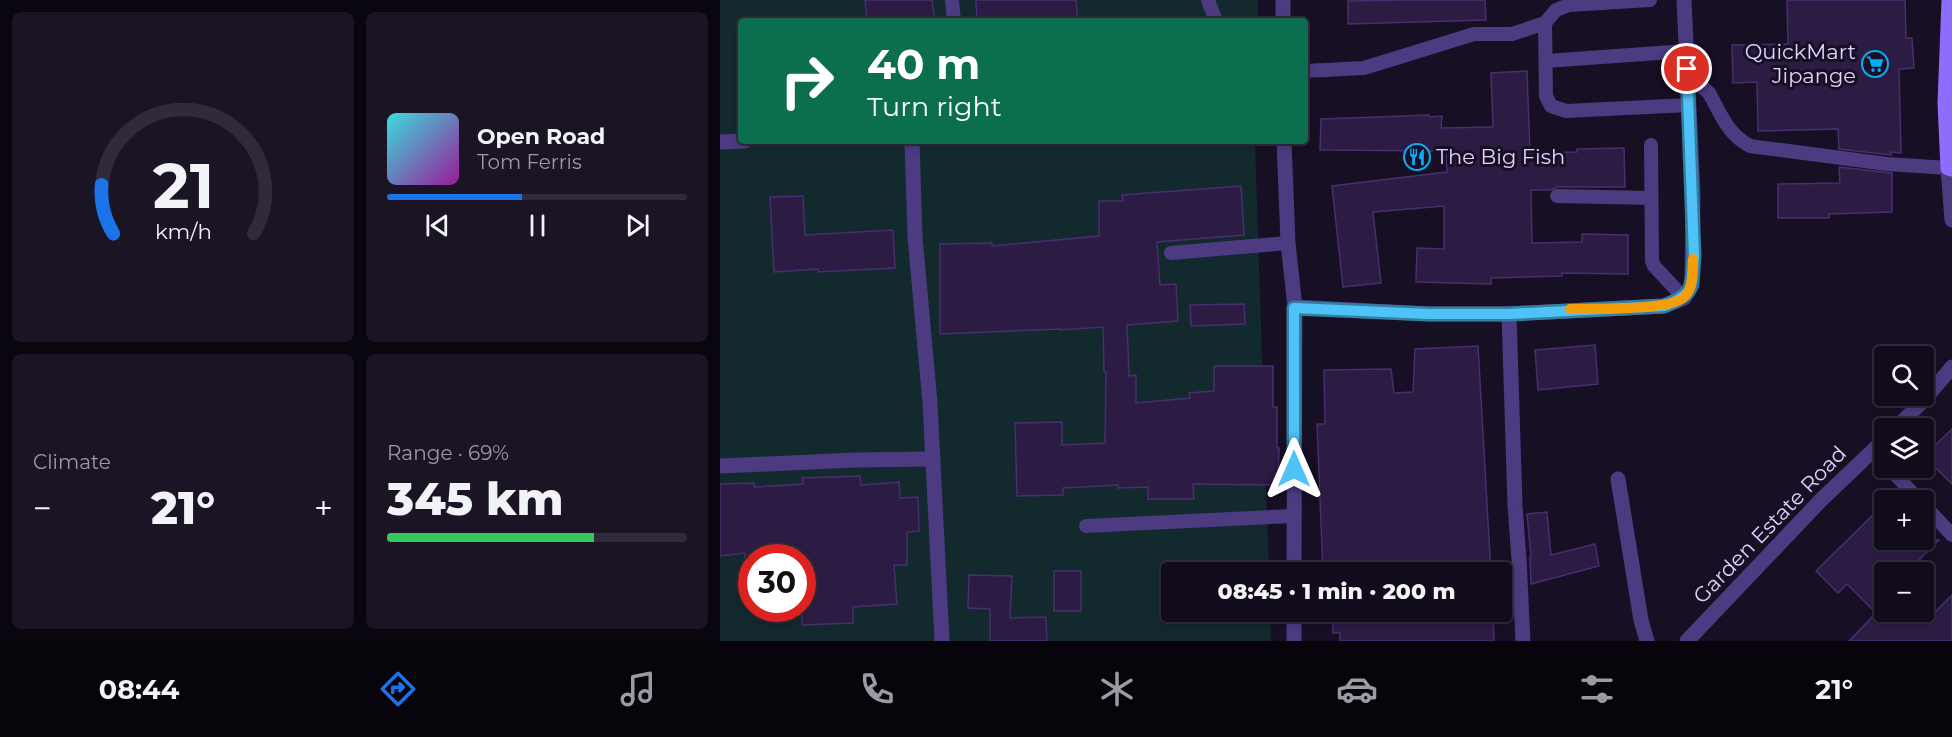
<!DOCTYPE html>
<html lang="en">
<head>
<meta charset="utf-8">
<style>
  body { margin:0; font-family:Montserrat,sans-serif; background:#1a1424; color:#f1f3f6; height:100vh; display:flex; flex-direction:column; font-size:22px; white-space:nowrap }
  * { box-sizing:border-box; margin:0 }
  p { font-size:20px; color:#9c9ba3 }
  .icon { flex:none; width:33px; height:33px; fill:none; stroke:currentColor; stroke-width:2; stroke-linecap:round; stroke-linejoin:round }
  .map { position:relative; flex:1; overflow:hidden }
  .sheet { display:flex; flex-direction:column; gap:12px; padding:12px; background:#09060f; width:720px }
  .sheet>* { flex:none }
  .hud { position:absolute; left:18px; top:18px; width:570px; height:126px; border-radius:6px; box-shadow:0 3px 9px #0003,0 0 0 2px #302b3a; background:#0b6e4f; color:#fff; overflow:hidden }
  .buttons { position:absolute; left:1154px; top:346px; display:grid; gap:12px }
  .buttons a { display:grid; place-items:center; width:60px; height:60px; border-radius:6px; background:#110b1b; box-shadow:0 3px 9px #0003,0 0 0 2px #302b3a; font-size:30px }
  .speed { position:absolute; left:18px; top:544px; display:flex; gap:12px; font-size:30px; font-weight:700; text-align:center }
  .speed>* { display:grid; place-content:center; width:78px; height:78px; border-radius:50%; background:#110b1b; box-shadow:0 3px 9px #0003,0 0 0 2px #302b3a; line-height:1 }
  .speed .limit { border:9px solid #d22; background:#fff; color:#111 }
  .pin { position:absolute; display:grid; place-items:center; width:51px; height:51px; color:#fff; margin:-26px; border:3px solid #fff; border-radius:50%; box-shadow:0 2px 6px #0007 }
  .me { position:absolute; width:66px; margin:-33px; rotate:0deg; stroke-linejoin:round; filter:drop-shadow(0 0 4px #0008) }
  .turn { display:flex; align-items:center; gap:21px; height:126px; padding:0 30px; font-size:27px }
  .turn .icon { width:78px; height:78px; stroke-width:2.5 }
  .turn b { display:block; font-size:42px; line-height:51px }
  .big { font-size:45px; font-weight:800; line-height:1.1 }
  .sheet .widget { flex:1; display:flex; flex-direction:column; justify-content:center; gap:9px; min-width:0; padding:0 21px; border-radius:9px; background:#1a1424 }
  .sheet .dial { align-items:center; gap:0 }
  .dial svg { height:156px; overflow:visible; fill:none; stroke:#302b3a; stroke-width:7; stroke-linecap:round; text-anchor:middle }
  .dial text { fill:#f1f3f6; stroke:none }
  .song { display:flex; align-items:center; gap:18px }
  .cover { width:72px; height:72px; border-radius:9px; background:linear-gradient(135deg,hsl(180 70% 55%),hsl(300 70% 35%)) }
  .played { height:6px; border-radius:3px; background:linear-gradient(90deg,#1a73e8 45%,#302b3a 45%) }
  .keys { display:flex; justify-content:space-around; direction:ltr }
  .heat { display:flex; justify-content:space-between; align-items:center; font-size:33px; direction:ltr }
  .charge { height:9px; border-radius:4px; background:linear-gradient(90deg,#34c759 69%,#302b3a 0) }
  .sheet .tiles { flex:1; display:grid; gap:12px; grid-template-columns:repeat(2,1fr) }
  .trip { position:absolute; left:441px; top:562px; width:351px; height:60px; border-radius:6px; background:#110b1b; box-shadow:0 3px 9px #0003,0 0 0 2px #302b3a; font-weight:800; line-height:60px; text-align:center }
  .tab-bar { display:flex; height:96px; justify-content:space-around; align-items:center; background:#07040b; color:#9c9ba3 }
  .tab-bar .icon { width:42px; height:42px }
  .tab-bar .active { color:#1a73e8 }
  .tab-bar b { font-size:27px; color:#f1f3f6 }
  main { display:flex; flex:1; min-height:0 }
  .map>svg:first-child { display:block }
  .green { fill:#12292e; fill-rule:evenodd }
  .building { fill:#2c1c44; stroke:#482e6f; stroke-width:1.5 }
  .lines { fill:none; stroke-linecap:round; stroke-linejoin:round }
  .service { stroke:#4c3b81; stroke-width:14 }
  .minor { stroke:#4c3b81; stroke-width:15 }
  .tertiary { stroke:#4c3b81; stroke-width:15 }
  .secondary { stroke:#8d6dfb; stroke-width:15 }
  .route-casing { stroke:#337fa1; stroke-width:15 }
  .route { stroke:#4fc3f7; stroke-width:10 }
  .slow { stroke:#f59e0b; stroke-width:10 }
  .labels { text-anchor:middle; stroke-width:6; stroke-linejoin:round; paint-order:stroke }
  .poi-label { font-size:21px; fill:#e1d3fe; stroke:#170f24; text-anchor:end }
  .street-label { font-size:21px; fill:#e1d3fe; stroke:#170f24 }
</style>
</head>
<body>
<main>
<section class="sheet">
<div class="tiles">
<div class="widget dial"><svg viewBox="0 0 100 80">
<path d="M14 69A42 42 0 1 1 86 69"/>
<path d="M14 69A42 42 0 0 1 8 44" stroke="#1a73e8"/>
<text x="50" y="56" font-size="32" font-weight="700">21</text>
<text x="50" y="72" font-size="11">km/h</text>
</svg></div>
<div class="widget">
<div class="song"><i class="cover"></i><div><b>Open Road</b><p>Tom Ferris</p></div></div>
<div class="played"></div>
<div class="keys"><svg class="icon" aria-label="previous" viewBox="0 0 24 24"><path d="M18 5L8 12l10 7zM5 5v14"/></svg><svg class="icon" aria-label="pause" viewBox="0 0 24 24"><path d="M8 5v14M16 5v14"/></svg><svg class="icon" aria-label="next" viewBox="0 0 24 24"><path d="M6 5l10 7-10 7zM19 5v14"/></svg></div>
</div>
<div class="widget"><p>Climate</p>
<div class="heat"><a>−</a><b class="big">21°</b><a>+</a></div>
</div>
<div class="widget"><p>Range · 69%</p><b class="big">345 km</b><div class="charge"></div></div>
</div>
</section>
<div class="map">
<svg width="1232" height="641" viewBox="0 0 1232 641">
  <rect width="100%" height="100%" fill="#170f24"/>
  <!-- green -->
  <path class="green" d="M0 0H538V21H21V141H535L549 573H452V612H550L551 641H0ZM32 558H82V609H32Z"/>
  <!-- building -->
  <g class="building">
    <path d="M145 0H212L215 21H147Z"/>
    <path d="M256 0H356L358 21H257Z"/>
    <path d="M681 0H765L766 20 628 24V1Z"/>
    <path d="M1067 0H1185L1186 38H1192L1194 68 1179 69 1181 153 1171 152V155L1119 149 1118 129 1038 131 1037 82 1013 83 1012 45 1068 44Z"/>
    <path d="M807 71 810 153 857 152V149L904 148 905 187H837L831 190H811L812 243 862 242V234L908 235V274L842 273V276L771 278V284L696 282 697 248 724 249V206L653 212 661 283 623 287 612 186 727 172 726 151 600 150 601 119 709 115V117L722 116 721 128 773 127 771 73Z"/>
    <path d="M1119 167 1172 173V212L1109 214V218H1058V184L1120 183Z"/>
    <path d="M521 186 524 235 437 242 440 285 456 284 458 321 407 325 409 376 416 375V403L470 398 469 393 494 391V366H553V407H557V448H559L558 485 473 484 474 499H428V487L398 488V485L343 488V495L297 496 295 423 342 422V445L385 443 386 372H384L383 327 340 330V329L220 334V244L272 243V246L379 236V201H403L402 195Z"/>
    <path d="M83 196 85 235 173 230 175 268 98 272V269L54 272 50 197Z"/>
    <path d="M524 304 525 324 471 326 470 305Z"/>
    <path d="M875 345 878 384 818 390 815 350Z"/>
    <path d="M758 346 771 573H603L597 424H605L604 370 671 369 674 393 693 392 695 349Z"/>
    <path d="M1232 429V484L1204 456Z"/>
    <path d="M140 476 141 485 179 482 180 498 198 497 199 531 187 532V565H174L177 604 133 607V623L82 625V558H25V553L0 556V484L34 483V487L83 484 82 478Z"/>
    <path d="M1164 504V540H1219L1186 573H1164V612H1215L1232 595V641H1129L1156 613 1127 584 1118 593 1096 571Z"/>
    <path d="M827 512 831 555 875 544 879 566 811 584 810 557H811L807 514Z"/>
    <rect x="334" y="571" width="27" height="40"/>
    <path d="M249 575 292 576 290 618 326 617 327 641H270V609L248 608Z"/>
    <path d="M612 612H773L774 641H620V633H613Z"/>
  </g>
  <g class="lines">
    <!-- service -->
    <g class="service">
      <path d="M232 0 234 21"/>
      <path d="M488 0 496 21"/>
      <path d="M930 0 849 5 836 10 825 23 826 96 831 106 846 111 969 105"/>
      <path d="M826 61 966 51"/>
      <path d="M585 71 644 68 754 34H792L825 23"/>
      <path d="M968 86C977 84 982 86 989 93 1001 114 1007 134 1030 146L1167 164 1228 168"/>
      <path d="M931 145 932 261 934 266 964 298"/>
      <path d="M837 196 931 198"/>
      <path d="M451 253 568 243"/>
      <path d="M1169 468 1200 501"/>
      <path d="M1203 504 1232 535"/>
      <path d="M366 526 573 516"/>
    </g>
    <!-- minor -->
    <g class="minor">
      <path d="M563 0V21"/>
      <path d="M192 141 195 237 210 403 222 641"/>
      <path d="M564 141 568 243 575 307 574 573"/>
      <path d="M0 142 25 141"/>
      <path d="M575 307 709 314H789L944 306 964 298 972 285 973 193 964 0"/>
      <path d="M789 314 795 505 799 559 803 641"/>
      <path d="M0 466 136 460 211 459"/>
      <path d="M898 479 921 620 927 641"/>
      <path d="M574 641V612"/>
    </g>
    <!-- tertiary -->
    <g class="tertiary">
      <path d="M1228 168 1232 220"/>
      <path d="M1175 429 1204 400 1232 367"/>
      <path d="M967 641 1101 500 1164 440"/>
    </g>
    <!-- secondary -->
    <path class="secondary" d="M1229 0 1225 103 1228 168 1232 169"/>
  </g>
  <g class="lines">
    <defs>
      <path id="route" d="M574 469V308L709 314H789L944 306C976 293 971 289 974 256L967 69"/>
    </defs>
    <!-- route casing -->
    <use href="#route" class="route-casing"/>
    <!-- route -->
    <use href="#route" class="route"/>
    <!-- slow -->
    <path class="slow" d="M850 309C875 308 945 311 963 298 974 290 972 271 973 259"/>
  </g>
  <!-- icons -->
  <defs>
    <symbol id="supermarket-ring" viewBox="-11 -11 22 22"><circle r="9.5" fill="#170f24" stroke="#07aef6" stroke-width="1.5"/><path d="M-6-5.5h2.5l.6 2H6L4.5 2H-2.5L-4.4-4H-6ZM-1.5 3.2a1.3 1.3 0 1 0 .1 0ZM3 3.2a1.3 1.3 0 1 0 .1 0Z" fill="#07aef6"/></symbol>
    <symbol id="restaurant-ring" viewBox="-11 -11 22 22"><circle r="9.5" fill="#170f24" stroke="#07aef6" stroke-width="1.5"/><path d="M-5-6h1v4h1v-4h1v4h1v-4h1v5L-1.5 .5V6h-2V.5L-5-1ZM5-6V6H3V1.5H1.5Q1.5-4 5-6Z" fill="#07aef6"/></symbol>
  </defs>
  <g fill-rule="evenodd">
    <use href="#supermarket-ring" x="1140" y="49" width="30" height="30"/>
    <use href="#restaurant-ring" x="682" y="142" width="30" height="30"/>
  </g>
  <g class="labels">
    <!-- poi labels -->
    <g class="poi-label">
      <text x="1136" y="59">QuickMart<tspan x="1136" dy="24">Jipange</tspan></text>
      <text x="716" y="164" text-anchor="start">The Big Fish</text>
    </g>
    <!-- street labels -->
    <g class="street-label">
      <text transform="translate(1050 525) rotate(-46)" y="7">Garden Estate Road</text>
    </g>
  </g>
</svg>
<div class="buttons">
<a><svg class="icon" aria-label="search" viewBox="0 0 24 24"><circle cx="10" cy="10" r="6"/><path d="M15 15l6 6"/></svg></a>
<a><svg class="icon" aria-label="layers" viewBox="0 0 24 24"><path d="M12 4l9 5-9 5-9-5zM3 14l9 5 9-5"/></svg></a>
<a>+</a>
<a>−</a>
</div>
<div class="speed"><div class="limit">30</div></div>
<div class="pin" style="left:967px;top:69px;background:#d93025"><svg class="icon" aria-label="arrive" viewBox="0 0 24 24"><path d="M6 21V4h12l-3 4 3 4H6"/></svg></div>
<svg class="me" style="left:574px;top:469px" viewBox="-20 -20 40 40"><path d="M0-17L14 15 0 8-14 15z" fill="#4fc3f7" stroke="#fff" stroke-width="4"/></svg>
<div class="trip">08:45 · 1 min · 200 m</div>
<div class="hud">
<div class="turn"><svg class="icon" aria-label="right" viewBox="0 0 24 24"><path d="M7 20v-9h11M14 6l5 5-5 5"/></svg><div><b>40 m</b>Turn right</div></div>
</div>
</div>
</main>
<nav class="tab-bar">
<b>08:44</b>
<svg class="icon active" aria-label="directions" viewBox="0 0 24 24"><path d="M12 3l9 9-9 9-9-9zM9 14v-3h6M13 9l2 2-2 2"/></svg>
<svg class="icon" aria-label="music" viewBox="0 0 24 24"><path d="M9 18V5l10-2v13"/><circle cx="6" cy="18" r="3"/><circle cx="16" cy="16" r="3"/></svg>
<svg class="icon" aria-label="phone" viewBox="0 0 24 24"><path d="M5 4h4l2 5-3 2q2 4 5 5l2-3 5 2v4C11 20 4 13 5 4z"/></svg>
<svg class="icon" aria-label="climate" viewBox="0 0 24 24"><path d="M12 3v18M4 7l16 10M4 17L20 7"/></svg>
<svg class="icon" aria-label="car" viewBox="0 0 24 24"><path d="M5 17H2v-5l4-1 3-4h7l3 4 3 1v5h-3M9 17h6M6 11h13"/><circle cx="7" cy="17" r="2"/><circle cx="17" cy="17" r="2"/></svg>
<svg class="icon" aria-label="filters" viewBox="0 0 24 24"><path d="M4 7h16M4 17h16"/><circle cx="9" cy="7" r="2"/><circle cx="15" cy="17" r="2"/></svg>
<b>21°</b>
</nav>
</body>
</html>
